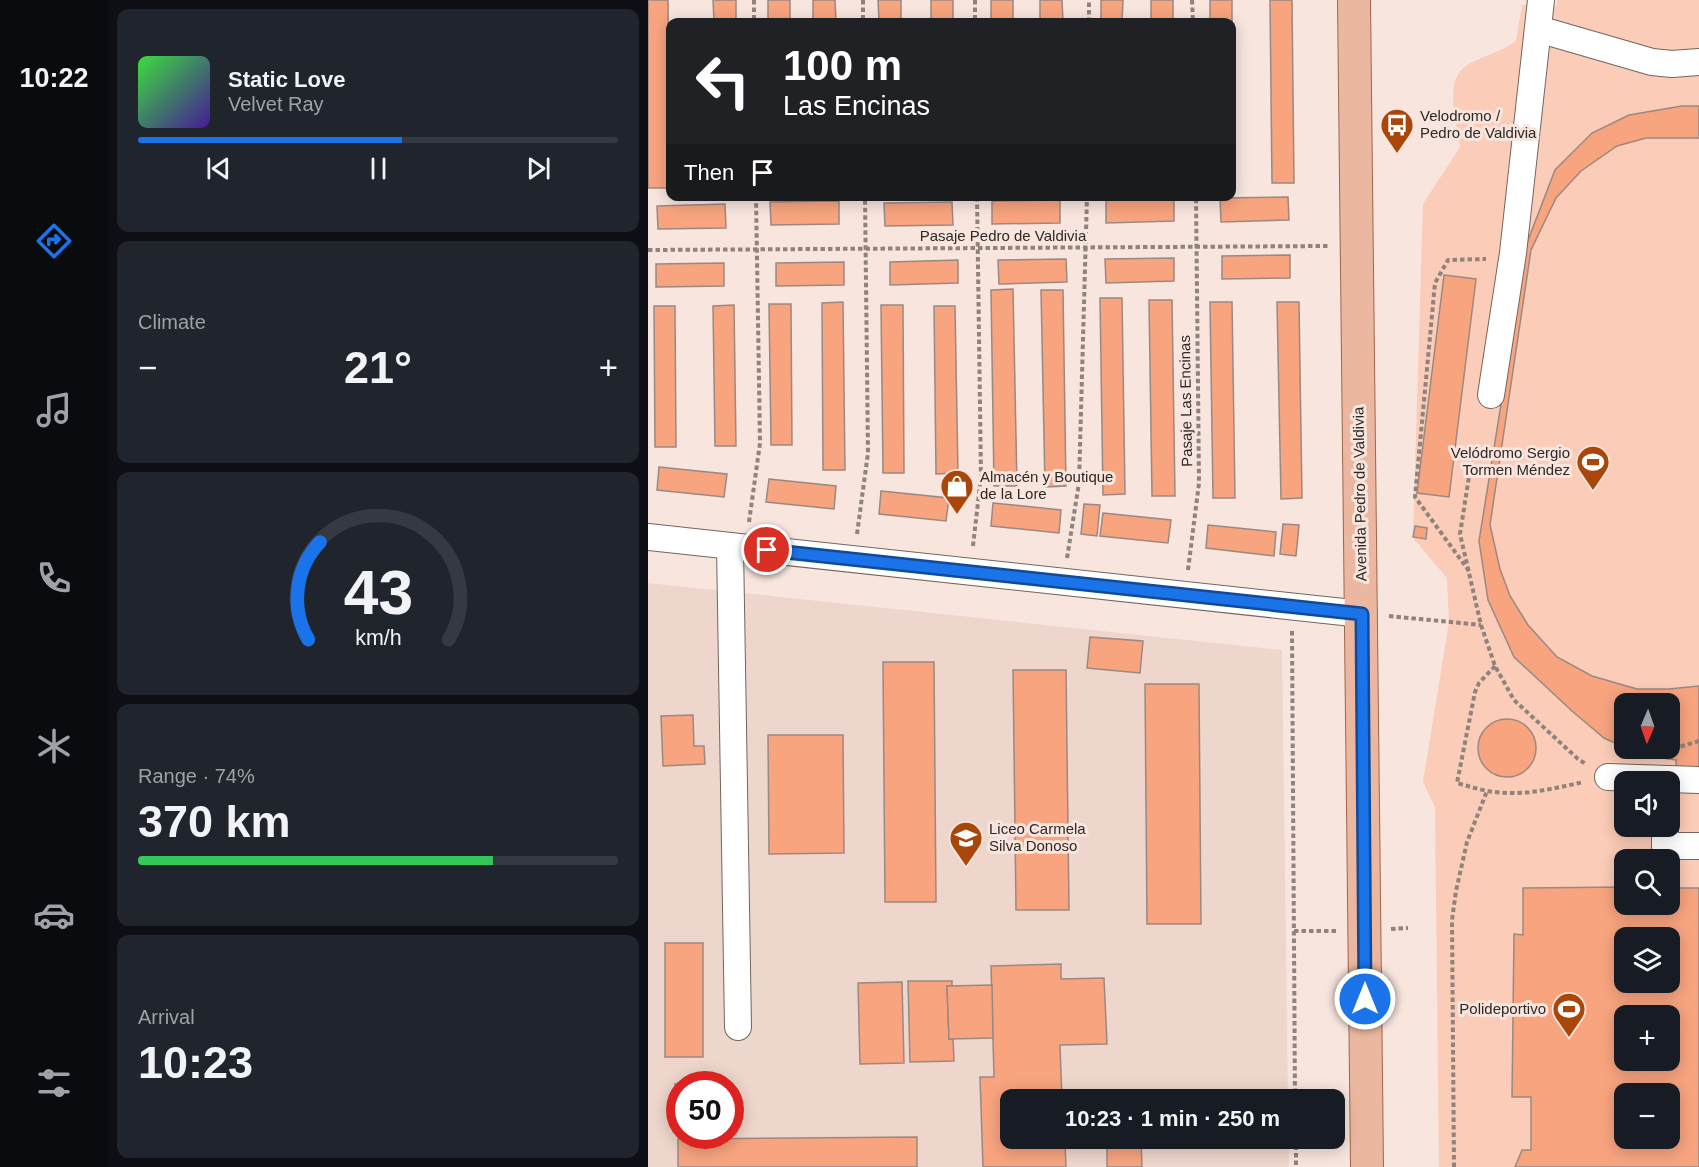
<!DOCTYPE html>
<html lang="en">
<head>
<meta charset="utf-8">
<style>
  body { margin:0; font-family:Helvetica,sans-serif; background:#20242c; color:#f1f3f6; height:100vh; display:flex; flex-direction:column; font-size:22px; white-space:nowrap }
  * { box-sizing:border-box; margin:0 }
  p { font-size:20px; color:#9ea1a6 }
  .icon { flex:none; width:33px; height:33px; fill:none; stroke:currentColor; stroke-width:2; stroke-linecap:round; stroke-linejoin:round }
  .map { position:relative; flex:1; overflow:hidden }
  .details { display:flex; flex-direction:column; gap:9px; padding:9px; background:#0d0f14; width:540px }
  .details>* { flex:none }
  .hud { position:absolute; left:18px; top:18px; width:570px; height:183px; border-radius:12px; box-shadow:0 3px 15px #0003; background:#202124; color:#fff; overflow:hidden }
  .needle { width:39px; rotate:182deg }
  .fabs { position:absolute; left:966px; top:693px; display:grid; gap:12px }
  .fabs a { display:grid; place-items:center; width:66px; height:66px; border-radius:12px; background:#171b24; box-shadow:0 3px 15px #0003; font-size:30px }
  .speed { position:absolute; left:18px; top:1071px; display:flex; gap:12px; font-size:30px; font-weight:700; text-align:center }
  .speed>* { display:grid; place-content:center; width:78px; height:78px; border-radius:50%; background:#171b24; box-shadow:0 3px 15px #0003; line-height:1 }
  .speed .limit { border:9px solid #d22; background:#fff; color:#111 }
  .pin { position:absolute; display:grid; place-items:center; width:51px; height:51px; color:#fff; margin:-26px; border:3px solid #fff; border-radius:50%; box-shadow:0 2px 6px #0007 }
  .me { position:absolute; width:66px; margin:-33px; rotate:0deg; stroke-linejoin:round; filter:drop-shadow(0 0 4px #0008) }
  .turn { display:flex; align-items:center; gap:21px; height:126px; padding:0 18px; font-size:27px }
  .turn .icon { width:78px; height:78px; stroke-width:2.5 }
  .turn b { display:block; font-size:42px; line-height:51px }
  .then { display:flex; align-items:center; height:57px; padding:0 18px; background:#0003; gap:12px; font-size:22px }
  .big { font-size:45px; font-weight:800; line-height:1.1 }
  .details .widget { flex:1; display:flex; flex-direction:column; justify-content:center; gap:9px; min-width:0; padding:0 21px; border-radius:12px; background:#20242c }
  .details .dial { align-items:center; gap:0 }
  .dial svg { height:156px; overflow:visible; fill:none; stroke:#363941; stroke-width:7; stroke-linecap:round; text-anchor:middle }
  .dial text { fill:#f1f3f6; stroke:none }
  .song { display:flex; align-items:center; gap:18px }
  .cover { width:72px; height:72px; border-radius:9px; background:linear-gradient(135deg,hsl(120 70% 55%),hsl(260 70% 35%)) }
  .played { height:6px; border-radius:3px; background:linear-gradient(90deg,#1a73e8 55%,#363941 55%) }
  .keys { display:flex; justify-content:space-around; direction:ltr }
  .heat { display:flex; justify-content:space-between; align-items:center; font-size:33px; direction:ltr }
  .charge { height:9px; border-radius:4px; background:linear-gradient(90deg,#34c759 74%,#363941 0) }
  .trip { position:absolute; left:352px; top:1089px; width:345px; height:60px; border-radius:12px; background:#171b24; box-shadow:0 3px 15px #0003; font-weight:800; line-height:60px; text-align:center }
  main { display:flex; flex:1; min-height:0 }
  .menu { display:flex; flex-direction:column; width:108px; justify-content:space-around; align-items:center; background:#090b0e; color:#9ea1a6 }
  .menu .icon { width:42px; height:42px }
  .menu .active { color:#1a73e8 }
  .menu b { font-size:27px; color:#f1f3f6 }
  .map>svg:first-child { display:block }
  .built { fill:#efd6cc; fill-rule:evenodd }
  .green { fill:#fbccb7; fill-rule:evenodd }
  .building { fill:#f8a47f; stroke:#9a8983; stroke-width:1.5; fill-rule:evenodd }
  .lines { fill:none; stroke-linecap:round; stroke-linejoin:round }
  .minor-casing { stroke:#74655e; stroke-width:28 }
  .major-casing { stroke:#a0664c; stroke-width:34 }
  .path { stroke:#8f837e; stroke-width:4; stroke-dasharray:4.5 3; stroke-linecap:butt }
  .minor { stroke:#fff; stroke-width:26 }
  .major { stroke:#ebb7a0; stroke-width:32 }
  .route-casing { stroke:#114b97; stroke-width:15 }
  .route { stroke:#1a73e8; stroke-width:10 }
  .labels { text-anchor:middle; stroke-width:6; stroke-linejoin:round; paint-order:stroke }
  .poi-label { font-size:15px; fill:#2f2826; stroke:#f7e5de; text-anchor:start }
  .street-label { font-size:15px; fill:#2f2826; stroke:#f7e5de }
</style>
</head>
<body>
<main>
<nav class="menu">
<b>10:22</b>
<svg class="icon active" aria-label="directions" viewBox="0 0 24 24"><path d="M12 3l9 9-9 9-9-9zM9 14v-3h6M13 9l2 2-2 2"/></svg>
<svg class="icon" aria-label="music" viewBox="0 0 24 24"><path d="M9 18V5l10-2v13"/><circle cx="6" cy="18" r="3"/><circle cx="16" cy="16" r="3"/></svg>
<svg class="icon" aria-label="phone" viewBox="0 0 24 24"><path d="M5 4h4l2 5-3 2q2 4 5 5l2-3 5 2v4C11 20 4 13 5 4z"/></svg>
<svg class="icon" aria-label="climate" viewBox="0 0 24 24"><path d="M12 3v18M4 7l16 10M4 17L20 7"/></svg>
<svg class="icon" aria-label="car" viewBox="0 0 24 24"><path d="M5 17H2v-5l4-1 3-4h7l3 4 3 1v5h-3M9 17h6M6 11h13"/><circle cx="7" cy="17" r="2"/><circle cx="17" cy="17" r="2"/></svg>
<svg class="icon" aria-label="filters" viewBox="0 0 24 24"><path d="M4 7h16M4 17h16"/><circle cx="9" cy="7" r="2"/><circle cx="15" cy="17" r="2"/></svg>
</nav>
<section class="details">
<div class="widget">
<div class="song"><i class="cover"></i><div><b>Static Love</b><p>Velvet Ray</p></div></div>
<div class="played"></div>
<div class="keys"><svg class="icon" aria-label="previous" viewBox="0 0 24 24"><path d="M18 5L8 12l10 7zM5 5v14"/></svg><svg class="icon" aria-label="pause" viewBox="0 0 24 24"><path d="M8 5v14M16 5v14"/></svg><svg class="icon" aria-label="next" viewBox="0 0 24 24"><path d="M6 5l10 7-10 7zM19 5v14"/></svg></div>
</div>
<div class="widget"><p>Climate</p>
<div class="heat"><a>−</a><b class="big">21°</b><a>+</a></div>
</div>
<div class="widget dial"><svg viewBox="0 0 100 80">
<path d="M14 69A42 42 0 1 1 86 69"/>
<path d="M14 69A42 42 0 0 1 20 19" stroke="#1a73e8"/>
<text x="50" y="56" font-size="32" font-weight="700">43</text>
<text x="50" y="72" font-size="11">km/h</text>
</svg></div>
<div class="widget"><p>Range · 74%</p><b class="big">370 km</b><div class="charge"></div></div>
<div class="widget"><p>Arrival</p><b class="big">10:23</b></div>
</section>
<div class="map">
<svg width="1051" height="1167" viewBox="0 0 1051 1167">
  <rect width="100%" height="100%" fill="#f7e5de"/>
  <!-- built -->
  <path class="built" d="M0 583 634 650 640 1099 363 1100V1138L641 1139V1167H0ZM32 1084H82V1136H32Z"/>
  <!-- green -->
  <path class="green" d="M909 0H1051V1167H791L787 807 775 782 801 622 799 578 765 538 775 204 812 147C809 122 794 78 821 64 836 55 854 52 868 41L874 5 909 6ZM976 704H1022V748H976ZM976 782H1022V826H976ZM976 860H1022V904H976ZM976 938H1022V982H976ZM976 1016H1022V1060H976ZM976 1094H1022V1138H976Z"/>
  <!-- building -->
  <g class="building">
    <path d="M0 0H20L22 188H0Z"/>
    <path d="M65 0H88V22H66Z"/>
    <rect x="120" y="0" width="22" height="22"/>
    <path d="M165 0H187L188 22H165Z"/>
    <path d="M230 0H253V22H231Z"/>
    <rect x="283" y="0" width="22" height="22"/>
    <rect x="343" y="0" width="22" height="22"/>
    <path d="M392 0H414L415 22H392Z"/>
    <path d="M453 0H475L474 22H453Z"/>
    <rect x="503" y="0" width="22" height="22"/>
    <path d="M562 0H584V57V22H562Z"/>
    <path d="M622 0H644L646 183H624Z"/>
    <path d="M1034 106H1051V138H998L969 146 933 171 908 198 883 250 842 525 852 569 862 596 880 625 909 657 944 676 989 689H1021L1051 686V776L1028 777V760L993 755 980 748H1022V704H976V747L956 738 924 711 866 657 840 600 831 541 879 243 907 170 944 133 981 115Z"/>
    <path d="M640 197 641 220 573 222 572 198Z"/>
    <path d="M526 198V221L458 223V200Z"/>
    <path d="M412 200V223L344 224V201Z"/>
    <path d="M191 201V224L123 225 122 202Z"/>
    <path d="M304 202 305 225 237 226 236 203Z"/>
    <path d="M77 204 78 228 10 229 9 206Z"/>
    <path d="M642 255V278L574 279V256Z"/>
    <path d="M526 258V281L458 283 457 259Z"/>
    <path d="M418 259 419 282 351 284 350 260Z"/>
    <path d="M310 260V283L242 285V262Z"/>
    <path d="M196 262V285L128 286V263Z"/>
    <path d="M76 263V286L8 287V264Z"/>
    <path d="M796 275 828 279 801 497 769 493Z"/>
    <path d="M365 289 369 486H346L343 290Z"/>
    <path d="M393 290H415L418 486 397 487Z"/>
    <path d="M452 298H474L477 494 455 495Z"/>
    <path d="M501 300H524L527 496H504Z"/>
    <path d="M195 302 197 470H175L174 303Z"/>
    <path d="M562 302H584L587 498H565Z"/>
    <path d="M629 302H651L654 498 633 499Z"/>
    <path d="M121 304H143L144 445H123Z"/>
    <path d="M86 305 88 446H67L65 306Z"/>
    <path d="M233 305H255L256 473H235Z"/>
    <path d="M6 306H27L28 447H7Z"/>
    <path d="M286 306H307L310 473 288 474Z"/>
    <path d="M11 467 79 474 76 497 9 490Z"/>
    <path d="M121 479 188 486 186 509 118 502Z"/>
    <path d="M233 491 301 498 298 521 231 514Z"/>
    <path d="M345 503 413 510 411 533 343 526Z"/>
    <path d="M436 504 452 505 449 536 433 534Z"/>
    <path d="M455 513 523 520 520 543 452 536Z"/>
    <path d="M635 524 651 525 648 556 632 554Z"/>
    <path d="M560 525 628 532 626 556 558 548Z"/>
    <path d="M767 526 779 528 778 539 765 537Z"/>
    <path d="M442 637 495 641 492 673 439 668Z"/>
    <path d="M235 662H286L288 902H237Z"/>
    <path d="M365 670H418L421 910H368Z"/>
    <path d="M497 684H551L553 924H499Z"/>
    <path d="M45 715 46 746H56L57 764 15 766 13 716Z"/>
    <circle cx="859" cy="748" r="29"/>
    <path d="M120 735H195L196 853 121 854Z"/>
    <path d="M976 887V904H1022V888H1051V1167H867L874 1150H883V1097H864L866 934 875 935V888ZM976 938H1022V982H976ZM976 1016H1022V1060H976ZM976 1094H1022V1138H976Z"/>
    <rect x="17" y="943" width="38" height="114"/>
    <path d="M413 964V979L456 978 459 1044 412 1045 414 1100H363V1138H493L494 1167H459V1141L417 1142 418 1167H335L332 1077H346L343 966Z"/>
    <path d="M260 981H304V986H299L301 1039H305L306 1061 262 1062Z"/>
    <path d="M254 982 256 1063 212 1064 210 983Z"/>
    <path d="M344 985 345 1038 301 1039 299 986Z"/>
    <path d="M27 1084H58H32V1120H27Z"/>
    <path d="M269 1137V1167H30V1139Z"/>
  </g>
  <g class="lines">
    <defs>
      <g id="minor">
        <path d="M890 29 1004 62 1024 64 1051 62"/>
        <path d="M843 395 865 253 893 0"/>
        <path d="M0 537 714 614"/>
        <path d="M82 546 90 1027"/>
        <path d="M960 777 1051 780"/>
        <path d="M1017 826V846H1051"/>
      </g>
      <path id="major" d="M706 0 719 1167"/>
    </defs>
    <!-- minor casing -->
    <use href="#minor" class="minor-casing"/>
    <!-- major casing -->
    <use href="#major" class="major-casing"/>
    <!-- path -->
    <g class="path">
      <path d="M106 0V22"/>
      <path d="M215 0V22"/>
      <path d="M327 0V22"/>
      <path d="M544 0 545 22"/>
      <path d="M441 22V0"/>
      <path d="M0 250 681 246"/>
      <path d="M835 452 825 451 812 534 833 625 847 666 866 700 930 759 938 764"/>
      <path d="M101 522 112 443 108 196"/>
      <path d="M209 534 220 453 217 196"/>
      <path d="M325 546 333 476 329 196"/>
      <path d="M419 558 431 483 439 196"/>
      <path d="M540 570 551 483 548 196"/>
      <path d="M821 571 767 497 787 283 800 260 838 259"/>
      <path d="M741 616 833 625"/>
      <path d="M644 631 647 1100"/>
      <path d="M847 666 831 683 827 692 809 783C826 788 843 793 860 793 886 794 911 787 936 782"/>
      <path d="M1011 753 1051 741"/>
      <path d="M743 929 760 928"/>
      <path d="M646 931H688"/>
      <path d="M648 1138V1167"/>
      <path d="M806 1167 804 920 808 891 819 842 839 791"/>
    </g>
    <!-- minor -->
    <use href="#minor" class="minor"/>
    <!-- major -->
    <use href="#major" class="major"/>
  </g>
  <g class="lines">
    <defs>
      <path id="route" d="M119 550 714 614 717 999"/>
    </defs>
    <!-- route casing -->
    <use href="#route" class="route-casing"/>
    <!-- route -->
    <use href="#route" class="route"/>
  </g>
  <!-- icons -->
  <defs>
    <symbol id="bus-pin" viewBox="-11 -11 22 30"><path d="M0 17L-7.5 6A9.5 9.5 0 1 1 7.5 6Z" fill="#a9460a" stroke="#f7e5de"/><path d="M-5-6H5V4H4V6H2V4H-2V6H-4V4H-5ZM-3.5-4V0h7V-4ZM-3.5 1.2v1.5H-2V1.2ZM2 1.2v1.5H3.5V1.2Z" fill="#fff"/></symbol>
    <symbol id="stadium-pin" viewBox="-11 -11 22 30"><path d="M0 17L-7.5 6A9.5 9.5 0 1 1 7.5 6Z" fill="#a9460a" stroke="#f7e5de"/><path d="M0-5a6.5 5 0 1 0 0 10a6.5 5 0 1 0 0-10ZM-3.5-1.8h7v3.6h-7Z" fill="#fff"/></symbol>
    <symbol id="shop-pin" viewBox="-11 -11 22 30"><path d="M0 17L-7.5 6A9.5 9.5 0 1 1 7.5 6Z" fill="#a9460a" stroke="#f7e5de"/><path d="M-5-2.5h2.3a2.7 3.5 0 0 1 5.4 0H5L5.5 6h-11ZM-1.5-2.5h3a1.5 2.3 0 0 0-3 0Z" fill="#fff"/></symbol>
    <symbol id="school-pin" viewBox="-11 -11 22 30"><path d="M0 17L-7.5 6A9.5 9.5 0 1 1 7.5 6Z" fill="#a9460a" stroke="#f7e5de"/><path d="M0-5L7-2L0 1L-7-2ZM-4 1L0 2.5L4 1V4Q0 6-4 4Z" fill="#fff"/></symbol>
  </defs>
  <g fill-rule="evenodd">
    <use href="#bus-pin" x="730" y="106" width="38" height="52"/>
    <use href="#stadium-pin" x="926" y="443" width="38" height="52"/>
    <use href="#shop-pin" x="290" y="467" width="38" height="52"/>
    <use href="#school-pin" x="299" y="819" width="38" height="52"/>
    <use href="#stadium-pin" x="902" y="990" width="38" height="52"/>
  </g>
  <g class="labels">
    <!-- poi labels -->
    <g class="poi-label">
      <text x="772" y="121">Velodromo /<tspan x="772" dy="17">Pedro de Valdivia</tspan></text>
      <text x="922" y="458" text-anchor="end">Velódromo Sergio<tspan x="922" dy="17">Tormen Méndez</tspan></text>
      <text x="332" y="482">Almacén y Boutique<tspan x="332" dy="17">de la Lore</tspan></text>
      <text x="341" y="834">Liceo Carmela<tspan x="341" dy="17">Silva Donoso</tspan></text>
      <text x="898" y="1014" text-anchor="end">Polideportivo</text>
    </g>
    <!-- street labels -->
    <g class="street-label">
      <text x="355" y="241">Pasaje Pedro de Valdivia</text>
      <text transform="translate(538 401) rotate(-91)" y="5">Pasaje Las Encinas</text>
      <text transform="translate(712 494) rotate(-91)" y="5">Avenida Pedro de Valdivia</text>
    </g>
  </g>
</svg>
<div class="fabs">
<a><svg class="needle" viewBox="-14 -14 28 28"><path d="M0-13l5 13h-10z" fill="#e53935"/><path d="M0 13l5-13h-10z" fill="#9ea1a6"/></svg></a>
<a><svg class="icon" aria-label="sound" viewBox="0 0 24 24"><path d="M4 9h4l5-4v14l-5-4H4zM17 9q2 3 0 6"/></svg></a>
<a><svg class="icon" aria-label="search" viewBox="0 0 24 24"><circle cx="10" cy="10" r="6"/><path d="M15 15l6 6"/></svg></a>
<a><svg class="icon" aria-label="layers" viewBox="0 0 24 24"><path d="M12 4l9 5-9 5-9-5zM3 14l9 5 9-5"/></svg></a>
<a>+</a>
<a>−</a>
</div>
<div class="speed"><div class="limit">50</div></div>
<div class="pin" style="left:119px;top:550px;background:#d93025"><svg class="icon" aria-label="arrive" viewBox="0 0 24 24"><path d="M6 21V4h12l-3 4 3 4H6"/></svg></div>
<svg class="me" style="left:717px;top:999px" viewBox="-20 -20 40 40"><circle r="17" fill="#1a73e8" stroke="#fff" stroke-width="3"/><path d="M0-11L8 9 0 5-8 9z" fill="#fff"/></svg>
<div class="trip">10:23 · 1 min · 250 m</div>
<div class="hud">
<div class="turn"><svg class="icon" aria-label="left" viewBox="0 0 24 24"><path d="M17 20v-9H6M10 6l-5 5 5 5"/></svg><div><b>100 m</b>Las Encinas</div></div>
<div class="then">Then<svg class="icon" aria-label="arrive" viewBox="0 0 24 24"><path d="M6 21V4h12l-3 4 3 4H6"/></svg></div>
</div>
</div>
</main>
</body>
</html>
